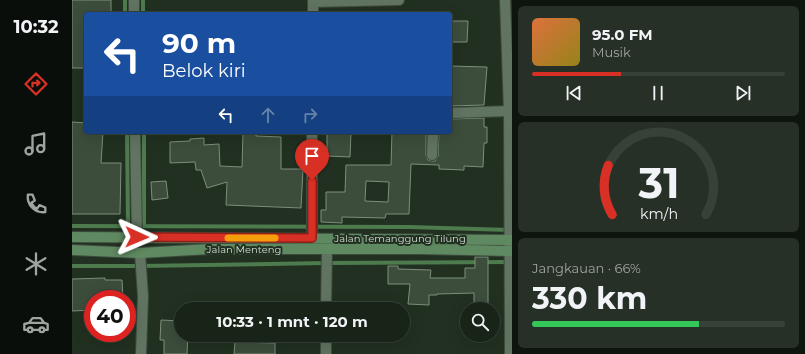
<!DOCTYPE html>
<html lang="id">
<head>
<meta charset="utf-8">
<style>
  body { margin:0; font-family:Montserrat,sans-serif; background:#263026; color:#f1f3f6; height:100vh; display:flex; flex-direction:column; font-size:15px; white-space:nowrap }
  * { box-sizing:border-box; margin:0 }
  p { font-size:13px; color:#9fa4a2 }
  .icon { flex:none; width:22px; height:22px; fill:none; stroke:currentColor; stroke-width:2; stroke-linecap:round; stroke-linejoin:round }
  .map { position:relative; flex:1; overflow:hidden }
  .panel { display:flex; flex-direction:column; gap:6px; padding:6px; background:#0e140e; width:293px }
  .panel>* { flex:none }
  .top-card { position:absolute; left:12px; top:12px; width:368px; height:122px; border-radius:4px; box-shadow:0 4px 16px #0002,0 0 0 1px #374138; background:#1a4fa0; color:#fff; overflow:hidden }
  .fabs { position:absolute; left:388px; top:302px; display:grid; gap:8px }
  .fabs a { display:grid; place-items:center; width:40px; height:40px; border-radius:50%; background:#192419; box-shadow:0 4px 16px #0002,0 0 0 1px #374138; font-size:20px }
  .speed { position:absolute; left:12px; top:290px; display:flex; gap:8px; font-size:20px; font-weight:700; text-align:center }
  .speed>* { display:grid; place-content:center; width:52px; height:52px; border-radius:50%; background:#192419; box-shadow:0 4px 16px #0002,0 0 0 1px #374138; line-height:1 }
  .speed .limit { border:6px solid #d22; background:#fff; color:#111 }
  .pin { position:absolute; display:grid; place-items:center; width:34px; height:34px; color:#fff; margin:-41px -17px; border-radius:50% 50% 50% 0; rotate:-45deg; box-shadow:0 0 4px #0007 }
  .pin .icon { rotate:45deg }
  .me { position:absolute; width:44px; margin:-22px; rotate:91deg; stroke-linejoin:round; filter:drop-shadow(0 0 3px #0008) }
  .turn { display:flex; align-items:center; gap:14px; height:84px; padding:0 12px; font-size:18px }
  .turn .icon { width:52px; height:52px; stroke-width:2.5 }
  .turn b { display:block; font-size:28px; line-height:34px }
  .lanes { display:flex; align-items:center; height:38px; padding:0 12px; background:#0003; justify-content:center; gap:20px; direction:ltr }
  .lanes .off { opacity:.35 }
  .big { font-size:30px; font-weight:700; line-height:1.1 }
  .panel .widget { flex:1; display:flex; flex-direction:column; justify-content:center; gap:6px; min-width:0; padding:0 14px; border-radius:6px; background:#263026 }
  .panel .dial { align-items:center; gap:0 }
  .dial svg { height:104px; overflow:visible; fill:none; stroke:#374138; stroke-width:7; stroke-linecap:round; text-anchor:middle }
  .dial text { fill:#f1f3f6; stroke:none }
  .song { display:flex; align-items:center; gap:12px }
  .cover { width:48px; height:48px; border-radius:6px; background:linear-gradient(135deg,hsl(20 70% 55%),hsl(50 70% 35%)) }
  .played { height:4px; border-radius:2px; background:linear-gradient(90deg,#d93025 35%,#374138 35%) }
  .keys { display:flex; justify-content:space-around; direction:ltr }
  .charge { height:6px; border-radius:3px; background:linear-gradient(90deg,#34c759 66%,#374138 0) }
  .trip { position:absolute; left:102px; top:302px; width:236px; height:40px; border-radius:20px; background:#192419; box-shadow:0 4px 16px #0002,0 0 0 1px #374138; font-weight:700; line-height:40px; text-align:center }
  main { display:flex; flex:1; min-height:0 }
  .menu { display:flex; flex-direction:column; width:72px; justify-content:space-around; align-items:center; background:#0a0e0a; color:#9fa4a2 }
  .menu .icon { width:28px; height:28px }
  .menu .selected { color:#d93025 }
  .menu b { font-size:18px; color:#f1f3f6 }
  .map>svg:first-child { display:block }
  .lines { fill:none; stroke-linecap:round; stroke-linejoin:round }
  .stream { stroke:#4d7b4e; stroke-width:4 }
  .building { fill:#3c4d3c; stroke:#7c8f7c; fill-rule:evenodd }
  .street-casing { stroke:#3d4b3e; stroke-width:12 }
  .secondary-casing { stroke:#3d4b3e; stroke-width:12 }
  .street { stroke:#617361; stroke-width:10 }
  .secondary { stroke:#5f8960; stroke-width:10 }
  .route-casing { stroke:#8d1f18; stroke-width:10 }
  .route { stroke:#d93025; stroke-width:7 }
  .slow { stroke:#f59e0b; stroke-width:7 }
  .labels { text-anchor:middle; stroke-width:4; stroke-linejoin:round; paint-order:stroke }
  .street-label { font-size:10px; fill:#d2ddd2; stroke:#213021 }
</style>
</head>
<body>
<main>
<nav class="menu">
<b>10:32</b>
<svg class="icon selected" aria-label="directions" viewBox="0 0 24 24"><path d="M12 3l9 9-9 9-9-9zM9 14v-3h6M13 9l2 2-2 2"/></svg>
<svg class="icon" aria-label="music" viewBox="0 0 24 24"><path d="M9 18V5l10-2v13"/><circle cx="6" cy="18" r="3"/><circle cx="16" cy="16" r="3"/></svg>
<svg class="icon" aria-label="phone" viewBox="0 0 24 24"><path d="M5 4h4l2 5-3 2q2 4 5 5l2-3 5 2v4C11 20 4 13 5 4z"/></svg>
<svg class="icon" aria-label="climate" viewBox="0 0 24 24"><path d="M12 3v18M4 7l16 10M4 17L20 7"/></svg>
<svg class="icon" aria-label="car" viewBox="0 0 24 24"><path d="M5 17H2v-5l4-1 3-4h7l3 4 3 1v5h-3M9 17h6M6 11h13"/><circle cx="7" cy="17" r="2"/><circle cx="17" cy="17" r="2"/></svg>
</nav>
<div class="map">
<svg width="440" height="354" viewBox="0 0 440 354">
  <rect width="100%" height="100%" fill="#213021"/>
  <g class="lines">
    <!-- stream -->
    <g class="stream">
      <path d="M53 0V14"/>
      <path d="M71 0V14"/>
      <path d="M55 132 56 225"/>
      <path d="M72 132V226"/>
      <path d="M0 226 337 227 438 230"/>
      <path d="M0 266H68L255 263 438 262"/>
    </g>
  </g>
  <!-- building -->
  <g class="building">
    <path d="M0 0H39V14H14V68H0Z"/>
    <path d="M378 21H396L395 42H378Z"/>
    <path d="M378 66 415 67 412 105 378 106Z"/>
    <path d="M412 118V127H415V143H412L411 167 392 166V170L367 169V165L339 164 337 214H314L313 218 270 217V223L249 222V210H254V192H273L274 165H319L320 132H354V155L356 160 360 161H363L366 156 367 132H378V119ZM294 181 317 182 316 202 293 201Z"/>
    <path d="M0 122 14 123V132H31L29 163H49L48 214H0Z"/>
    <path d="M171 132H184V136L209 137V169H231L229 208 154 205 155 182 135 188 129 170H124L123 162 98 163V142L118 141V139L132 138V145L147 144 148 166 170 167Z"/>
    <path d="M255 132H279L278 157 255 156Z"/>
    <path d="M94 181 96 198 80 200 79 182Z"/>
    <path d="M403 257H416V307H402V293L365 294V295H357V305L336 304 338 284H316V266H326V269L359 270 358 278H393V268H403Z"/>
    <path d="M33 278V280H50L51 299H21V310L0 311V279Z"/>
    <path d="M89 320 109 321V335H116L115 354H92V340H88Z"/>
    <path d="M163 342 203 343V354H162Z"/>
  </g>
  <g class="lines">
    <defs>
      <g id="street">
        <path d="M433 0 437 111 438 354"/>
        <path d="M241 2 327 0"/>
        <path d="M62 14V0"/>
        <path d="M241 14V0"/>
        <path d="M378 113 437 111"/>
        <path d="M63 132 65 237"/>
        <path d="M240 132V238"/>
        <path d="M360 155 361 132"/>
        <path d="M68 253 71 296 69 354"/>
        <path d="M254 309 255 249"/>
        <path d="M254 354V335"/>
      </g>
      <g id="secondary">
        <path d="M0 237 440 240"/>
        <path d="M0 250 68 253 138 249H348L440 251"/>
      </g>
    </defs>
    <!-- street casing -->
    <use href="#street" class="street-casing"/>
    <!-- secondary casing -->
    <use href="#secondary" class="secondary-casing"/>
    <!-- street -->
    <use href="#street" class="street"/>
    <!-- secondary -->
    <use href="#secondary" class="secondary"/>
  </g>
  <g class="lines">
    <defs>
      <path id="route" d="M65 237 240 238V180"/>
    </defs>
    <!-- route casing -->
    <use href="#route" class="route-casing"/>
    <!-- route -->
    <use href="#route" class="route"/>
    <!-- slow -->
    <path class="slow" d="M156 238H203"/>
  </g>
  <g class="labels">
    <!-- street labels -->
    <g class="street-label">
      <text x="328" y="242">Jalan Temanggung Tilung</text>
      <text x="172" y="253">Jalan Menteng</text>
    </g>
  </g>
</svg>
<div class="fabs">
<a><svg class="icon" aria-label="search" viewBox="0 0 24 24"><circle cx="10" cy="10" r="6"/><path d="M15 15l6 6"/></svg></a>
</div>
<div class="speed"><div class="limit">40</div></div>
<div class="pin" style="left:240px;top:180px;background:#d93025"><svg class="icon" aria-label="arrive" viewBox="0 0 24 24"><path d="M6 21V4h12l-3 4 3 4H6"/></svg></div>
<svg class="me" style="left:65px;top:237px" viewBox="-20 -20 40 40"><path d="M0-17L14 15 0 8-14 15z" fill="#d93025" stroke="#fff" stroke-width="4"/></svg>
<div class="trip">10:33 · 1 mnt · 120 m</div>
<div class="top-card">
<div class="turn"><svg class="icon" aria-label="left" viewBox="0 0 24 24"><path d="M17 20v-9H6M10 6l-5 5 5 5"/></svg><div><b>90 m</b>Belok kiri</div></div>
<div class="lanes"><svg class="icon" aria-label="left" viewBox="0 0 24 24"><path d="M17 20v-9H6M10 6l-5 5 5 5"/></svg><svg class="icon off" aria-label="ahead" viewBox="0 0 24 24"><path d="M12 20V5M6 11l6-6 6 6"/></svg><svg class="icon off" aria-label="right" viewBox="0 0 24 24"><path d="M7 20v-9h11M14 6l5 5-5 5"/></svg></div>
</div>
</div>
<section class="panel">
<div class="widget">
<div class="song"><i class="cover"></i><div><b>95.0 FM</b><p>Musik</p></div></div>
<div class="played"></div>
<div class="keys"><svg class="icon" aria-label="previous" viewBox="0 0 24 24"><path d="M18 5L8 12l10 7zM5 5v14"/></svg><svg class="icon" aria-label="pause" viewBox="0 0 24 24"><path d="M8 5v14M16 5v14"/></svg><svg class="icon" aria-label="next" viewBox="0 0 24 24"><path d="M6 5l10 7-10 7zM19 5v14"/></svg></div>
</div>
<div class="widget dial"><svg viewBox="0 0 100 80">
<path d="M14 69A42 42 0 1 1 86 69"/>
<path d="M14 69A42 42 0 0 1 11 31" stroke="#d93025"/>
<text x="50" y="56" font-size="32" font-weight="700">31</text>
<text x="50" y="72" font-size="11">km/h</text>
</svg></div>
<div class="widget"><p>Jangkauan · 66%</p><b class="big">330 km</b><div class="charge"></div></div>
</section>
</main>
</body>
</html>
